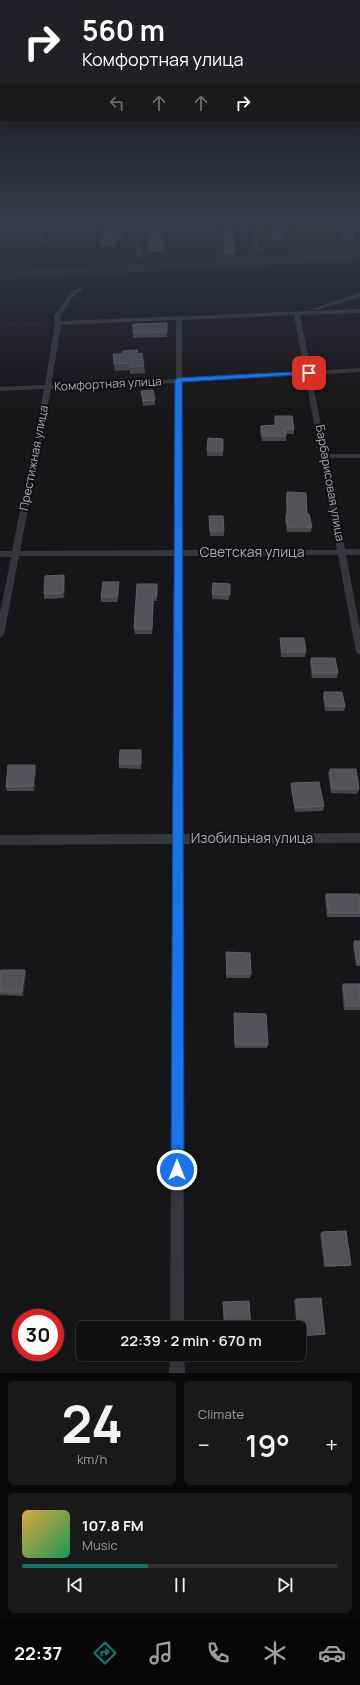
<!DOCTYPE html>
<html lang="en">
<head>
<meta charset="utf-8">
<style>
  body { margin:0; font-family:Manrope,sans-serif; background:#19191a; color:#f1f3f6; height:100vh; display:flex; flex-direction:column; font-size:15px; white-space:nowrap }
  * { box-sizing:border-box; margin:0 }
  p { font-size:13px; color:#9c9d9f }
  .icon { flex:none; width:22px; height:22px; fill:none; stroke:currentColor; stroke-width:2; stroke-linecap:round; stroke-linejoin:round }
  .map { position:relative; height:1373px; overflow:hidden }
  .details { display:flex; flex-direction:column; gap:8px; padding:8px; background:#090909; flex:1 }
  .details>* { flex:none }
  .guide { position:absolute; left:0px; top:0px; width:360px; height:122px; box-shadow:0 2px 10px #0003,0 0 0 1px #303031; background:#202124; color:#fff; overflow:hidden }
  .speed { position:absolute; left:12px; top:1309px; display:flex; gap:8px; font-size:20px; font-weight:700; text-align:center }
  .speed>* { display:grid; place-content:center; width:52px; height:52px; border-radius:50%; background:#101011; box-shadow:0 2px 10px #0003,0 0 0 1px #303031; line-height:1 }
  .speed .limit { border:6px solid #d22; background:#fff; color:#111 }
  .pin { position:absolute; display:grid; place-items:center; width:34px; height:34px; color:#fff; margin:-17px; border-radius:8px; box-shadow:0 2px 6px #0006 }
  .me { position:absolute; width:44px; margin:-22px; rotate:0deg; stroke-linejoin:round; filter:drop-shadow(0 0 3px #0008) }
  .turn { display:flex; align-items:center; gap:14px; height:84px; padding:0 16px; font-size:18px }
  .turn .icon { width:52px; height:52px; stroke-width:2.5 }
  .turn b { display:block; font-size:28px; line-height:34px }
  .lanes { display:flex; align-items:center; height:38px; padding:0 16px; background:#0003; justify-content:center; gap:20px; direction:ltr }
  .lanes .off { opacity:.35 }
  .big { font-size:30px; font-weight:600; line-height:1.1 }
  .details .widget { flex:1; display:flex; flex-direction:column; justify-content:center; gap:6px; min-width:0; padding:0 14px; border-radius:6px; background:#19191a }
  .details .dial { align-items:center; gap:0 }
  .dial b { font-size:52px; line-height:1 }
  .song { display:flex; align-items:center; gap:12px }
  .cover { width:48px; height:48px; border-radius:6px; background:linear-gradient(135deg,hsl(40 70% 55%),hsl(150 70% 35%)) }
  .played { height:4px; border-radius:2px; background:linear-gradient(90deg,#0f766e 40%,#303031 40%) }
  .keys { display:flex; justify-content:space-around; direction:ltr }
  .heat { display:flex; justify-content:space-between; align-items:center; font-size:22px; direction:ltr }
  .details .tiles { flex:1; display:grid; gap:8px; grid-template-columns:1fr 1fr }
  .widget:last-child { grid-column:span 2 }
  .trip { position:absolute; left:76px; top:1321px; width:230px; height:40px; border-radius:6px; background:#101011; box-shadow:0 2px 10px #0003,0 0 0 1px #303031; font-weight:600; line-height:40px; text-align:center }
  .tab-bar { display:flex; height:64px; justify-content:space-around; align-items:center; background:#060607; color:#9c9d9f }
  .tab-bar .icon { width:28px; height:28px }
  .tab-bar .selected { color:#0f766e }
  .tab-bar b { font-size:18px; color:#f1f3f6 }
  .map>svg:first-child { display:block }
  .green { fill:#202721 }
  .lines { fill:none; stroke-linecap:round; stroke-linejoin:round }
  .path { stroke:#3d3e43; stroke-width:1; stroke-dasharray:1 2; stroke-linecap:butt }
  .minor { fill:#36373c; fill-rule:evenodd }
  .wall { fill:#47474c }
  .shaded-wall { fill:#2f2f32 }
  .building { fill:#525258; stroke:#5f6066 }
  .route { fill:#1a73e8; stroke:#114b97 }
  .labels { text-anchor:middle; stroke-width:4; stroke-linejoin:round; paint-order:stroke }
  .far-street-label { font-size:12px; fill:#a8abb7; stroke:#111012 }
  .street-label { font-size:14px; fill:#a8abb7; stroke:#111012 }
</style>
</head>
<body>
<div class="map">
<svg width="360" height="1373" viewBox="0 0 360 1373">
  <rect width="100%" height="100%" fill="#161517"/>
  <!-- green -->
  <path class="green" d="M360 247V260L0 280V271L309 255Z"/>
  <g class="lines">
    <!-- path -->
    <path class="path" d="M0 325 49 323"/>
    <!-- minor -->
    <g class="minor">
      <path d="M42 221H46L44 243 41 245 38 243Z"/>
      <path d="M136 221H140L142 256 139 258 136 256Z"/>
      <path d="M249 221H253L259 251 254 250Z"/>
      <path d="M80 288 83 290 76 293 60 316 61 321 360 309V313L300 315 311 371 360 368V372L311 375 327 454H360V458H327L345 549H360V555H346L360 629V655L356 652 338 555 182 556 183 834 360 833V843L183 844 184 1328H170L173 844 0 845V835L173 834 175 556H19L4 635 0 638V613L11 557H0V551H12L44 389 0 391V387L45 385 55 323 54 316 72 291ZM294 315 305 371 182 379V320ZM176 320V379L51 385 61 325ZM305 375 337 550H182V382ZM176 383 175 550 20 551 51 389Z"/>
      <path d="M360 293V297L316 310 311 309Z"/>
      <path d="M170 1354H184L185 1373H169Z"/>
    </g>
  </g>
  <!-- wall -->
  <g class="wall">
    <path d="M123 221V238H117L115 247H100V243Z"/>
    <path d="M145 221H174V229H163V252H148V239L145 238Z"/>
    <path d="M219 221H231L235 251V255H224L223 228H220Z"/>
    <path d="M269 221H292L293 223V227L291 228V230H284L285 236V240H272Z"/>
    <path d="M338 221H353L355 227V231H353L354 235V239H342L338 223Z"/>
    <path d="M167 323V337L133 338V324Z"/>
    <path d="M113 354H138L144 366 145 373 130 374V370L115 371Z"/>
    <path d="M141 391 155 400V405L143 406Z"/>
    <path d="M275 416 294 429V434H286V441H262L260 430 261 426 275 425 274 421Z"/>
    <path d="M208 438 223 439V456H207Z"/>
    <path d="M287 492 307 514 312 527 311 532H287L285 519 286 514H287L286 497Z"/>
    <path d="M209 516 224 531V536H210Z"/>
    <path d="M64 575 65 580 64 598 44 599V594Z"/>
    <path d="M213 583 230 584 229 600 212 599Z"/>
    <path d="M157 584V601H154L152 634H135L134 629Z"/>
    <path d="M119 587 118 602H101V597Z"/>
    <path d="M280 638 306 652 305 657H281L280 643Z"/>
    <path d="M311 658 338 673 337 678H312L310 663Z"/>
    <path d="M324 692 345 707 344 711H325L323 697Z"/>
    <path d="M141 750V769L119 768V764Z"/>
    <path d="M35 765 36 769 34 791H7L6 787Z"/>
    <path d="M330 769 359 789 357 794 331 793 328 773Z"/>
    <path d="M291 783 324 806 323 811 295 812 291 788Z"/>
    <path d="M326 894 360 913V917H327L325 898Z"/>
    <path d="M354 941H360V966H356L353 945Z"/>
    <path d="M226 952 251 974 250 978H226Z"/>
    <path d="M0 974H26L23 996 0 995Z"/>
    <path d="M343 984H360V1010H344L342 987Z"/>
    <path d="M234 1013 268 1045 267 1048H235L234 1016Z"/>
    <path d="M322 1232 351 1265 349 1266 324 1267 320 1234Z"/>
    <path d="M296 1299 325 1334 324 1335 299 1336V1328H297L294 1300Z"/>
    <path d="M223 1302 251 1328H224L223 1303Z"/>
  </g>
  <!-- shaded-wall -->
  <g class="shaded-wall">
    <path d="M117 234V238L115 247 114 243Z"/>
    <path d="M64 575 65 580 64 598 63 593Z"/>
    <path d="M119 582V587L118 602 117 597Z"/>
    <path d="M153 596 154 601 152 634V629Z"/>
    <path d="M35 765 36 769 34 791 33 786Z"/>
    <path d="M25 970 26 974 23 996 22 992Z"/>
  </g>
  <!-- building -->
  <g class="building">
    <path d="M106 221H123V234H117L114 243H100Z"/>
    <path d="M145 221H174V225H163V247H148V235L145 234Z"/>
    <path d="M220 221H231L235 251 225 252 223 224H220Z"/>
    <path d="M270 221H292L293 223H291L292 226H284L285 236H272Z"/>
    <path d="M339 221H353L355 227H352L354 235H343Z"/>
    <path d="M167 323V332L133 333V324Z"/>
    <path d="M137 350 138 354 142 353 144 366 130 367V363L114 364 113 354H123L122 351Z"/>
    <path d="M153 390 155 400 143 401 141 391Z"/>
    <path d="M275 416H292L294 429H285L286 436H262L261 426 276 425Z"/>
    <path d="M208 438 223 439V451H207Z"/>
    <path d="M287 492 306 493 307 514H309L312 527H288L286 514H287Z"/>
    <path d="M209 516H223L224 531H210Z"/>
    <path d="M64 575 63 593 44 594 45 576Z"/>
    <path d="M103 582H119L117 597H101Z"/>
    <path d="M213 583 230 584V595L212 594Z"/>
    <path d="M137 584H157V596H153L152 629H134Z"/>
    <path d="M280 638H304L306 652H282Z"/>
    <path d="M311 658H335L338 673H313Z"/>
    <path d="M324 692H342L345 707 326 706Z"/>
    <path d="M120 750H141V764H119Z"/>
    <path d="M8 765H35L33 786 6 787Z"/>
    <path d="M330 769H356L359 789H332Z"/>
    <path d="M319 782 324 806 295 808 291 783Z"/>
    <path d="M326 894H359L360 903V913H329Z"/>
    <path d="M354 941H360V962H357Z"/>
    <path d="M226 952 250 953 251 974H227Z"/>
    <path d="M1 970H25L22 992H0V974Z"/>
    <path d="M343 984H360V1006H346Z"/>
    <path d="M234 1013 266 1014 268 1045H235Z"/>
    <path d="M346 1231 351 1265 326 1266 322 1232Z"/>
    <path d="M321 1298 325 1334 299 1336V1328H298L296 1299Z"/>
    <path d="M249 1301 251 1328H225L223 1302Z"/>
  </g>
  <!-- sky -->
  <linearGradient id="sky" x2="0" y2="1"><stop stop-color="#0c0c0d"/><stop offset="0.54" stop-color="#363b47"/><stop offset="1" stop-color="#363b47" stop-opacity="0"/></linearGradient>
  <rect width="360" height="413" fill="url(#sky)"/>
  <!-- route -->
  <path class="route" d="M309 371 313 373 312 374 182 382 184 1170 182 1175 177 1177 173 1175 171 1170 175 380 178 378Z"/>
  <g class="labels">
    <!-- far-street labels -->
    <g class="far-street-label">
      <text transform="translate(108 384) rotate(-3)" y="4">Комфортная улица</text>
      <text transform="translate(34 458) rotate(-79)" y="4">Престижная улица</text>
      <text transform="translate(330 483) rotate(80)" y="4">Барбарисовая улица</text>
    </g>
    <!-- street labels -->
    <g class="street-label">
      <text x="252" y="557">Светская улица</text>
      <text x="252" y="843">Изобильная улица</text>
    </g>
  </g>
</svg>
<div class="speed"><div class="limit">30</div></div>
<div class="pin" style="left:309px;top:373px;background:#d93025"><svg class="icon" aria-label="arrive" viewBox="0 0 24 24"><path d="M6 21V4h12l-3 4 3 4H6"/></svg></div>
<svg class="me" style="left:177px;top:1170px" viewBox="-20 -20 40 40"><circle r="17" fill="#1a73e8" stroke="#fff" stroke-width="3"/><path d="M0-11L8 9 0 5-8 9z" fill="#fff"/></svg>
<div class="trip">22:39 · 2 min · 670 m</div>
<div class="guide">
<div class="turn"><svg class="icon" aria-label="right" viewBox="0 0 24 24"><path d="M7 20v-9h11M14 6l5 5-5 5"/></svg><div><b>560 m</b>Комфортная улица</div></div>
<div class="lanes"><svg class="icon off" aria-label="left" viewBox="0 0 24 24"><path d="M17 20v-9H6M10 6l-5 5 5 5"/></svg><svg class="icon off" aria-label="ahead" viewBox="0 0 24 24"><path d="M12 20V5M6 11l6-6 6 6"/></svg><svg class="icon off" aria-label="ahead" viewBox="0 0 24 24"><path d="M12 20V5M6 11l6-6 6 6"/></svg><svg class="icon" aria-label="right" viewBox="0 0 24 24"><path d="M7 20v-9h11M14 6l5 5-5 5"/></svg></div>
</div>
</div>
<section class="details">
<div class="tiles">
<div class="widget dial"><b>24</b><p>km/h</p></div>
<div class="widget"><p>Climate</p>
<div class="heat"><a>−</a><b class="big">19°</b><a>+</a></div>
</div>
<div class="widget">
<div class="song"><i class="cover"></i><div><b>107.8 FM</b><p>Music</p></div></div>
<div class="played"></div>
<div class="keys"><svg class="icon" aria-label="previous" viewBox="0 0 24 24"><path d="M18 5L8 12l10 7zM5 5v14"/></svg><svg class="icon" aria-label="pause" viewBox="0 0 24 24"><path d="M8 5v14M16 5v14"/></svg><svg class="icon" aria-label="next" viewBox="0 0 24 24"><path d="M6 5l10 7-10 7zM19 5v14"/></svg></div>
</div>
</div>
</section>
<nav class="tab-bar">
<b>22:37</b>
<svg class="icon selected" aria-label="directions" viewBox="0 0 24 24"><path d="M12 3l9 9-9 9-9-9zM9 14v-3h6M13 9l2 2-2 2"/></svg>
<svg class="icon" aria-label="music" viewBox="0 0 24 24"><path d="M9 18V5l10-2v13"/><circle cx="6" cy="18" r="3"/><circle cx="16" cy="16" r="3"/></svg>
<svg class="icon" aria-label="phone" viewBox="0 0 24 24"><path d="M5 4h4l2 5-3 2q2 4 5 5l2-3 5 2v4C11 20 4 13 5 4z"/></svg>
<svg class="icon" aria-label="climate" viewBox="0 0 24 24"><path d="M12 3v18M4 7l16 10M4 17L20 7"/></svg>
<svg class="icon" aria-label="car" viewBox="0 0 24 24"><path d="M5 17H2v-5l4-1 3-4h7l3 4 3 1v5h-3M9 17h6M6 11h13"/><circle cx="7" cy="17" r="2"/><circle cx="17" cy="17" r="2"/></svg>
</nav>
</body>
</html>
